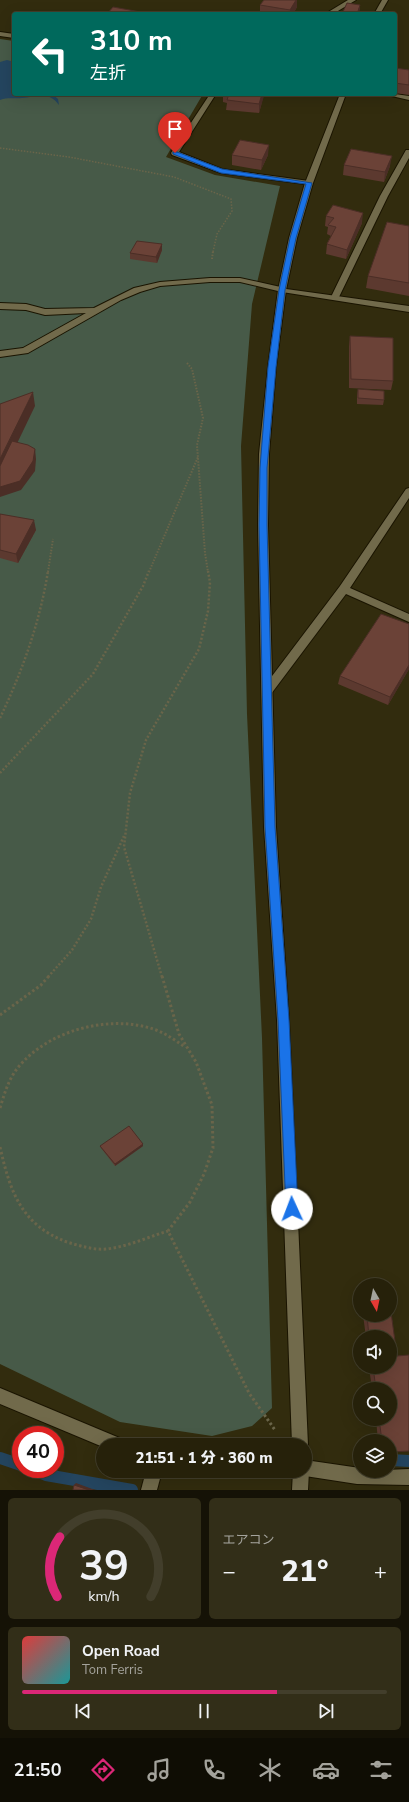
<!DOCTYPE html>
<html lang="ja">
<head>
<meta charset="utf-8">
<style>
  body { margin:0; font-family:"Nunito Sans","Noto Sans JP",sans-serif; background:#322e18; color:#f1f3f6; height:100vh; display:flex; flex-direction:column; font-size:15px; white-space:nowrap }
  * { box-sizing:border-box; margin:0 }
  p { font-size:13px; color:#a4a39c }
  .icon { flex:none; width:22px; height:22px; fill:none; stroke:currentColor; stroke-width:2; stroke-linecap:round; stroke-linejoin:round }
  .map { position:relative; height:1490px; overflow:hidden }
  .details { display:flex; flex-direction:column; gap:8px; padding:8px; background:#151206; flex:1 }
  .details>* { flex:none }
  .hud { position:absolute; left:12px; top:12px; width:385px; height:84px; border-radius:4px; box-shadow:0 4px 16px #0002,0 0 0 1px #423e2b; background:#00695c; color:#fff; overflow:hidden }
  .needle { width:26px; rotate:171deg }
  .controls { position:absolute; left:353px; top:1278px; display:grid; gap:8px }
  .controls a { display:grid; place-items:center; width:44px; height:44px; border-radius:50%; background:#26210a; box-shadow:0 4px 16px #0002,0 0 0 1px #423e2b; font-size:20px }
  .speed { position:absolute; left:12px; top:1426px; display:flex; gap:8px; font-size:20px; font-weight:700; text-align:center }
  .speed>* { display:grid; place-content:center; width:52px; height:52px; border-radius:50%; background:#26210a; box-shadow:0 4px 16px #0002,0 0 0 1px #423e2b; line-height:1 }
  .speed .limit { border:6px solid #d22; background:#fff; color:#111 }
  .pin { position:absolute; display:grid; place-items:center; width:34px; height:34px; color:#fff; margin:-41px -17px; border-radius:50% 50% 50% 0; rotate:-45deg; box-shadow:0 0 4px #0007 }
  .pin .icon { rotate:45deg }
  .me { position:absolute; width:44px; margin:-22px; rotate:358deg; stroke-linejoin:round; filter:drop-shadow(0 0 3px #0008) }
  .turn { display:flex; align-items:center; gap:14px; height:84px; padding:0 12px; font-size:18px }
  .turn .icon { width:52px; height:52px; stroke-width:2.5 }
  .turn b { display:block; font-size:28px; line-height:34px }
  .big { font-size:30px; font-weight:800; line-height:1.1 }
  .details .tile { flex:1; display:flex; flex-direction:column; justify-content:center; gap:6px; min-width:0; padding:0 14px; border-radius:6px; background:#322e18 }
  .details .dial { align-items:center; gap:0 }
  .dial svg { height:104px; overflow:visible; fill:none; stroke:#423e2b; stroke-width:7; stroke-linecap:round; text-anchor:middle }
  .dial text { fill:#f1f3f6; stroke:none }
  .song { display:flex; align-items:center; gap:12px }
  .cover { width:48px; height:48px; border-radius:6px; background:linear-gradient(135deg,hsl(0 70% 55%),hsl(180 70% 35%)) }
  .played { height:4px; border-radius:2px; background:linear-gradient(90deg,#db2777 70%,#423e2b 70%) }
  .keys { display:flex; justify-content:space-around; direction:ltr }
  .heat { display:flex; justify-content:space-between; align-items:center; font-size:22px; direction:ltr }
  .details .tiles { flex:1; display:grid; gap:8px; grid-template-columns:1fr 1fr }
  .tile:last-child { grid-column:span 2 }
  .trip { position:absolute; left:96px; top:1438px; width:216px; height:40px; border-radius:20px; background:#26210a; box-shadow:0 4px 16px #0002,0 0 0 1px #423e2b; font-weight:800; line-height:40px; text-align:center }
  .tab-bar { display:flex; height:64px; justify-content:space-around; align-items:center; background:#0f0d04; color:#a4a39c }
  .tab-bar .icon { width:28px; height:28px }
  .tab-bar .active { color:#db2777 }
  .tab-bar b { font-size:18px; color:#f1f3f6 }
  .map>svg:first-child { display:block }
  .green { fill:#475a48 }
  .water { fill:#24455f }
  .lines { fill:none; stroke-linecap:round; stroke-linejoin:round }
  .stream { stroke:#24455f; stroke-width:12 }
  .service-casing { stroke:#1a1400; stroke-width:2 }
  .minor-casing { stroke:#1a1400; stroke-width:2 }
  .tertiary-casing { stroke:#1a1400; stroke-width:2 }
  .path-far3 { stroke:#6a654a; stroke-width:1.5; stroke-dasharray:1.5 1.5; stroke-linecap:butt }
  .path-far2 { stroke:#6a654a; stroke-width:2; stroke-dasharray:1.5 1.5; stroke-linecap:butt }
  .path-far1 { stroke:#6a654a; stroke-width:2.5; stroke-dasharray:2 2; stroke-linecap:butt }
  .path { stroke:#6a654a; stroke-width:3; stroke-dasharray:2.5 2.5; stroke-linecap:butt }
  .service { fill:#716a4b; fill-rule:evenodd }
  .minor { fill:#716a4b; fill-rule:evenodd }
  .tertiary { fill:#716a4b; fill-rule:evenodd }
  .wall { fill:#5c392f }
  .shaded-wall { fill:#4b2e26 }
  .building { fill:#6b4237; stroke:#4b2e26 }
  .route { fill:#1a73e8; stroke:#114b97 }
</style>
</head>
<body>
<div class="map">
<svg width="409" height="1490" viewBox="0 0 409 1490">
  <rect width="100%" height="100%" fill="#322c0e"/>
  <!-- green -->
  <path class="green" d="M0 39 14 41V94H203L166 157 215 175 280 186 252 304 241 446 247 714 262 1038 272 1408 252 1426 212 1436 120 1422 0 1364Z"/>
  <!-- water -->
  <path class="water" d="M7 60 14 62V94H52L58 99 59 105C48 90 36 97 22 98 14 99 8 97 0 100V62Z"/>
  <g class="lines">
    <!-- stream -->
    <g class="stream">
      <path d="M0 1458 21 1465"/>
      <path d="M390 1460 409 1461"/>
      <path d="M31 1469 46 1475 132 1490"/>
    </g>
    <defs>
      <g id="service">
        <path d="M406 150H409V158L388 196 339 297 338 299H332L331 297 380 196Z"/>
        <path d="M210 278H240L285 288 286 290 282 292 240 282H210L160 286 140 292 121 300 28 353 0 357V351L23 348 86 313 45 315 26 310 0 309V303L26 304 45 309 94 308 134 288 160 282Z"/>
        <path d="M146 1471H162L157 1490H141Z"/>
      </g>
      <g id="minor">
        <path d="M348 0H356L333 14H325Z"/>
        <path d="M0 32 14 34V38L0 36Z"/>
        <path d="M210 94H216L179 152 222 169 309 181H312V185L221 173 172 155 171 153Z"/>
        <path d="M383 94H395L409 96V100Z"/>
        <path d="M279 288 409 306V312L282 292H279Z"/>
        <path d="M409 488V498L350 588 409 614V622L346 594 271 694H263L262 691 263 688 340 586 406 489Z"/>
        <path d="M0 1388 122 1439 124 1445H103V1447L0 1404Z"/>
        <path d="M305 1460 360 1468V1471L409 1469V1485L357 1484 305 1476 299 1474 298 1471H305Z"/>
      </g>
      <g id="tertiary">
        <path d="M382 0H388L380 14H374Z"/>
        <path d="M340 94H346L313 183 297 238 286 290 276 367 269 454 268 525 276 827 289 1020 308 1445 305 1451V1445H292L277 1020 264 827 258 525 259 454 268 367 278 290 289 238 305 183Z"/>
        <path d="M305 1465 309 1471 308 1490H292L293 1471H305Z"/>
      </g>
    </defs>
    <!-- service casing -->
    <use href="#service" class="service-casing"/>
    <!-- minor casing -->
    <use href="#minor" class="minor-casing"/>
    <!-- tertiary casing -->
    <use href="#tertiary" class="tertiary-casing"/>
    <!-- path-far3 -->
    <path class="path-far3" d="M0 148 69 157 174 177 231 199 232 211 217 234 213 252"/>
    <!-- path-far2 -->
    <g class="path-far2">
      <path d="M212 259 213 251"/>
      <path d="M187 363 192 369 203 418 197 445 205 553 208 572"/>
      <path d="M48 572 53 539"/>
      <path d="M149 572 198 457"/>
    </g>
    <!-- path-far1 -->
    <g class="path-far1">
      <path d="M0 718C22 672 40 622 48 571"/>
      <path d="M0 773 93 674 143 586 149 571"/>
      <path d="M48 977 72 950 91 919 101 887 124 836"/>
      <path d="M162 977 124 847 130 793 146 740 199 649 208 611 210 582 208 571"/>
    </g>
    <!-- path -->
    <g class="path">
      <path d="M162 976 179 1034 196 1062 212 1105 213 1148 204 1174 190 1202 168 1231 249 1393 275 1430"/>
      <path d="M0 1015 41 985 49 976"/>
      <path d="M0 1108C5 1092 9 1077 21 1064 52 1029 112 1014 156 1030 167 1034 176 1041 185 1047"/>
      <path d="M0 1147C10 1191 21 1225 67 1242 80 1246 93 1250 106 1249 127 1247 148 1237 168 1231"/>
    </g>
    <!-- service -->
    <use href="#service" class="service"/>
    <!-- minor -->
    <use href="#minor" class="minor"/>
    <!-- tertiary -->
    <use href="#tertiary" class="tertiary"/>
  </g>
  <!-- wall -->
  <g class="wall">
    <path d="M264 0H297V7L293 14H260V5Z"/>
    <path d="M395 68 409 70V95L395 93Z"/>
    <path d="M223 94H264L259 113 226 110 227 103 223 102Z"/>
    <path d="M232 155H268L261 170 232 165Z"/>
    <path d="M344 165 390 166 384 182 343 175Z"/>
    <path d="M326 216 362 223 346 259 326 254 327 244 331 236 327 234 328 227 325 226Z"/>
    <path d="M409 226V296L366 288 368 276Z"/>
    <path d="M162 244V250L157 263 130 259V253Z"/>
    <path d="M350 336 393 381 391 390 349 388V346Z"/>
    <path d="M358 389 384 400 383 405 357 404V395Z"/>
    <path d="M0 514 36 530 18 563 0 558Z"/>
    <path d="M409 624V669L388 705 338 684 340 676Z"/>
    <path d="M143 1144V1146L115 1166 101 1148 100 1146Z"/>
    <path d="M390 1305 397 1356 409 1355V1451L390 1452V1441H378L376 1419H390V1389H372L369 1367H390V1337H366L363 1315H390Z"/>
  </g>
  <!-- shaded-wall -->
  <g class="shaded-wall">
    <path d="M296 0H297V7L293 14H290V10Z"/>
    <path d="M360 5V10L358 14H357Z"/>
    <path d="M262 94H264V96L259 113V104Z"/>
    <path d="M269 145 268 155 261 170 262 160Z"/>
    <path d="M392 156 390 166 384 182 385 172Z"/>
    <path d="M363 213 362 223 346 259 347 250Z"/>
    <path d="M162 244V250L157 263 156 257Z"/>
    <path d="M33 392 35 406 0 479V459Z"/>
    <path d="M35 449 36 459 35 471 21 490 0 497V487Z"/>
    <path d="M34 520 36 530 18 563 16 554Z"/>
    <path d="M409 665V669L388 705 390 697Z"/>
    <path d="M143 1144V1146L115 1166V1164Z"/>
    <path d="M76 1483 95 1490H89L74 1485Z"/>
  </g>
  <!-- building -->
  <g class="building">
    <path d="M264 0H296L290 10 260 5Z"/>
    <path d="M347 3 360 5 357 14H342Z"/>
    <path d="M113 7 146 13V14H107Z"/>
    <path d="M395 68 409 70V85L395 83Z"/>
    <path d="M229 94H262L259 104 227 100Z"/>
    <path d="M240 140 269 145 262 160 232 155Z"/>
    <path d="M351 149 392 156 385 172 344 165Z"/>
    <path d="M333 205 363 213 347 250 327 244 336 227 328 225 334 218 326 216Z"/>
    <path d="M387 222 409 226V283L368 276Z"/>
    <path d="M137 241 162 244 156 257 130 253Z"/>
    <path d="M350 336 393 338V381L351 379Z"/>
    <path d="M358 389 384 391V400L358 398Z"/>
    <path d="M33 392 0 459V404Z"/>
    <path d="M12 441 28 445 35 449 33 461 20 481 0 487V466Z"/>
    <path d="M0 514 34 520 16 554 0 550Z"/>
    <path d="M381 614 409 624V665L390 697 340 676Z"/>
    <path d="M129 1126 143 1144 115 1164 100 1146Z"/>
    <path d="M390 1305 397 1356 409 1355V1451L390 1452V1441H382L379 1419H390V1389H376L373 1367H390V1337H369L367 1315H390Z"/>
    <path d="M74 1485 89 1490H73Z"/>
  </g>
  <!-- route -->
  <path class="route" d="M173 152H177L222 169 312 183 296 238 285 290 276 367 267 468V525L275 827 289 1020 298 1209 296 1213 292 1215 288 1213 286 1209 278 1020 265 827 259 525 260 468 268 367 279 290 290 238 306 184 221 173 173 154Z"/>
</svg>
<div class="controls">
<a><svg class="needle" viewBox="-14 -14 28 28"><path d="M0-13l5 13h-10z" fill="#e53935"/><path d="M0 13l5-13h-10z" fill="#a4a39c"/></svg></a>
<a><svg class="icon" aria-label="sound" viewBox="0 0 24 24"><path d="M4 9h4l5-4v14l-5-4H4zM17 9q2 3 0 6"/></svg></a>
<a><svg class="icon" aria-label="search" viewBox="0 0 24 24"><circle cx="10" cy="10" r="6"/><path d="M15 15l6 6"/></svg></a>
<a><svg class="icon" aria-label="layers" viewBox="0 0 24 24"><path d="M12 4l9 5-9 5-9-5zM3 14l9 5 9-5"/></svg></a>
</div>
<div class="speed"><div class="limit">40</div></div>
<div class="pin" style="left:175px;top:153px;background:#d93025"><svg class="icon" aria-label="arrive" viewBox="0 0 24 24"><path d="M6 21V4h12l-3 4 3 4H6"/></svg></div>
<svg class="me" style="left:292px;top:1209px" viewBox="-20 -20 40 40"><circle r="19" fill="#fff"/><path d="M0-13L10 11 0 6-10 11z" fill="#1a73e8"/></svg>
<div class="trip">21:51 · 1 分 · 360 m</div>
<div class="hud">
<div class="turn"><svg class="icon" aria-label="left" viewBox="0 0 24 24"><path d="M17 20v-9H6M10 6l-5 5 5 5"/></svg><div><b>310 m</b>左折</div></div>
</div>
</div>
<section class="details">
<div class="tiles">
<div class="tile dial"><svg viewBox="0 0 100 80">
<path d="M14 69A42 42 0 1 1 86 69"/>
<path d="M14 69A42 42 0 0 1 16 23" stroke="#db2777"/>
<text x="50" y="56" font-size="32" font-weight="700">39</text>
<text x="50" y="72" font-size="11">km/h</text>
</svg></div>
<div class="tile"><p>エアコン</p>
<div class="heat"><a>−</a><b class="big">21°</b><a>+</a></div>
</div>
<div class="tile">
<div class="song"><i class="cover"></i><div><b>Open Road</b><p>Tom Ferris</p></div></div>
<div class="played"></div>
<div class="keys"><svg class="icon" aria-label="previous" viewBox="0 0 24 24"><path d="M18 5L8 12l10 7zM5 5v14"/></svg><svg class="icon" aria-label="pause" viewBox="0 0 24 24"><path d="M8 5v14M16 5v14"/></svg><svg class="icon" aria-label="next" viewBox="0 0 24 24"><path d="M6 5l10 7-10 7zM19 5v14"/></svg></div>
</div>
</div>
</section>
<nav class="tab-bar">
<b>21:50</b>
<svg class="icon active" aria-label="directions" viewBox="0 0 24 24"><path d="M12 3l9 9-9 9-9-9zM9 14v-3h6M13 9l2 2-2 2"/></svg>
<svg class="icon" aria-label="music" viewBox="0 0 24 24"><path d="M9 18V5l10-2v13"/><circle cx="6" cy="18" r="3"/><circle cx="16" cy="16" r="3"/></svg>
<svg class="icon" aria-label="phone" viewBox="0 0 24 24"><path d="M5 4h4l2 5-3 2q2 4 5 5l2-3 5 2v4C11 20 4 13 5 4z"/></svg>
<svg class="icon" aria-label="climate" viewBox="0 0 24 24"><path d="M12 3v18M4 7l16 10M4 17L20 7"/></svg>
<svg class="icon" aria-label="car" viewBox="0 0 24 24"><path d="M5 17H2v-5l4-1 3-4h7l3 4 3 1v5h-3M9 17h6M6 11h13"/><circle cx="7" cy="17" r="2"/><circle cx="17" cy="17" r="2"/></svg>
<svg class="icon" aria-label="filters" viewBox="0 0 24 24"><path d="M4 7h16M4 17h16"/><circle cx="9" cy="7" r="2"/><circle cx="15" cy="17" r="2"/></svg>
</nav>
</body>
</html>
